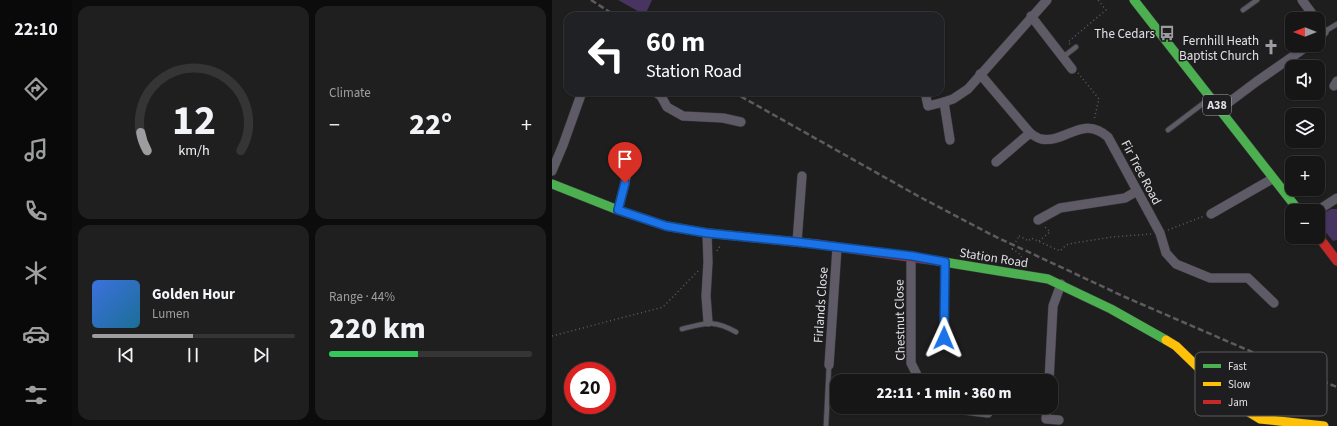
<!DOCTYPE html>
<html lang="en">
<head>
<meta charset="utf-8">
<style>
  body { margin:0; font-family:"Source Sans 3",sans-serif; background:#1f1f20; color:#f1f3f6; height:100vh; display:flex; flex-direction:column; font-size:15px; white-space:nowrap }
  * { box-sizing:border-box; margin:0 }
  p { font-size:13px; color:#9e9fa1 }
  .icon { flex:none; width:22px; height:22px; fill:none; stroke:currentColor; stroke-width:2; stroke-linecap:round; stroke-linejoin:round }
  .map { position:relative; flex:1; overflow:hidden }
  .panel { display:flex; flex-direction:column; gap:6px; padding:6px; background:#0c0c0d; width:480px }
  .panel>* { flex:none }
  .hud { position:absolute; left:12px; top:12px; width:380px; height:84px; border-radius:12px; box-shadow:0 1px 3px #0004,0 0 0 1px #353536; background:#202124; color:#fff; overflow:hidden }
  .needle { width:26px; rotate:270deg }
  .tools { position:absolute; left:733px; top:12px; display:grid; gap:8px }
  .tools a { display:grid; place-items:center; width:40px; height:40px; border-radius:8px; background:#161617; box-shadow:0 1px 3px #0004,0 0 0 1px #353536; font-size:20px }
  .speed { position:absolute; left:12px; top:362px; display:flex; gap:8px; font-size:20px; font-weight:700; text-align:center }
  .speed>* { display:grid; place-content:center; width:52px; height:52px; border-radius:50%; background:#161617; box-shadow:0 1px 3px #0004,0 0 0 1px #353536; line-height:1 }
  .speed .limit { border:6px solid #d22; background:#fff; color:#111 }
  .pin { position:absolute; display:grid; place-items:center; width:34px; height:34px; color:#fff; margin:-41px -17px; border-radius:50% 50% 50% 0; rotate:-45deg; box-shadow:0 0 4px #0007 }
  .pin .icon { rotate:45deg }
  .me { position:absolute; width:44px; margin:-22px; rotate:1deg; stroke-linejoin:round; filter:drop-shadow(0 0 3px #0008) }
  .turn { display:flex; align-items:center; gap:14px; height:84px; padding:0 16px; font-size:18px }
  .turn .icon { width:52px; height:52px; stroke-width:2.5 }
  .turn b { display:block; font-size:28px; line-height:34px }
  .big { font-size:30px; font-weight:800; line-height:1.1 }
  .panel .tile { flex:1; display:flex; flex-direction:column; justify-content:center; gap:6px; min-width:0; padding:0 14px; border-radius:12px; background:#1f1f20 }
  .panel .dial { align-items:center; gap:0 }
  .dial svg { height:104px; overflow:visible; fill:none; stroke:#353536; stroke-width:7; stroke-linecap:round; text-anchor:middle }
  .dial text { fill:#f1f3f6; stroke:none }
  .song { display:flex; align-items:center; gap:12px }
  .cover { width:48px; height:48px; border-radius:6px; background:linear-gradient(135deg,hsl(220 70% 55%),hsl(200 70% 35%)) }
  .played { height:4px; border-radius:2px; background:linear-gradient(90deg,#9d9c9e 50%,#353536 50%) }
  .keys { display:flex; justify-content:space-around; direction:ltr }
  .heat { display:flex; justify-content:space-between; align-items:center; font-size:22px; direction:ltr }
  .charge { height:6px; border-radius:3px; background:linear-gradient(90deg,#34c759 44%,#353536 0) }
  .panel .tiles { flex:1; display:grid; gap:6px; grid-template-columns:repeat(2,1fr) }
  .trip { position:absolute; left:278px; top:374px; width:228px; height:40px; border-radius:12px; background:#161617; box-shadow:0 1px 3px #0004,0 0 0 1px #353536; font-weight:800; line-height:40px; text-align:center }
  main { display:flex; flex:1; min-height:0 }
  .tab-bar { display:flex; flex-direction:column; width:72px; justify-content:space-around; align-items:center; background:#090909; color:#9e9fa1 }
  .tab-bar .icon { width:28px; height:28px }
  .tab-bar .active { color:#9d9c9e }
  .tab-bar b { font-size:18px; color:#f1f3f6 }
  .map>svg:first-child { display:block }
  .green { fill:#483460 }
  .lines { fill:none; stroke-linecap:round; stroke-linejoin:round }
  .lane-casing { stroke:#39393a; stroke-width:6 }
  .street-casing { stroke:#39393a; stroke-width:10 }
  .fast-casing { stroke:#39393a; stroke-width:10 }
  .slow-casing { stroke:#39393a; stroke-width:10 }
  .jam-casing { stroke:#39393a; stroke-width:10 }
  .path { stroke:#5f5c63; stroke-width:1.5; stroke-dasharray:1 3; stroke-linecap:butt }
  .lane { stroke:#5f5b66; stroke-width:4.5 }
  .street { stroke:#5f5b66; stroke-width:9 }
  .fast { stroke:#4caf50; stroke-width:9 }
  .slow { stroke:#ffc107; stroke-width:9 }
  .jam { stroke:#c62828; stroke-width:9 }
  .rail { stroke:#5e5b60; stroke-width:2.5; stroke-dasharray:6 3; stroke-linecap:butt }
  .path-bridge { stroke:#5f5c63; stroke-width:1.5; stroke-dasharray:1 3; stroke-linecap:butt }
  .route-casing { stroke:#114b97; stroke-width:10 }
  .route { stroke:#1a73e8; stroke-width:7 }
  .labels { text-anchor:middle; stroke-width:3; stroke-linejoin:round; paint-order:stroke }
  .shield { fill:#1e1d20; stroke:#a6a6a8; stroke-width:1 }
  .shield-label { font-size:12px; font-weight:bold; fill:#e1e0e2 }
  .poi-label { font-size:13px; fill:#e1e0e2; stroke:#1e1d20; text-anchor:end }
  .street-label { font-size:13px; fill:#e1e0e2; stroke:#1e1d20 }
  .key { fill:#1e1d20; stroke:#58585a; stroke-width:1 }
  .key-label { font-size:11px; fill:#e1e0e2 }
</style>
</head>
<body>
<main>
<nav class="tab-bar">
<b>22:10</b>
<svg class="icon active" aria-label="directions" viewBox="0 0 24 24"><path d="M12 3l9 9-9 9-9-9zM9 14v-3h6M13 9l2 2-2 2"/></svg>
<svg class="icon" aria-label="music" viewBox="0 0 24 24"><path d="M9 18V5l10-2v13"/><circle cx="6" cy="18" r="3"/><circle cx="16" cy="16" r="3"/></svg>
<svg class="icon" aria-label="phone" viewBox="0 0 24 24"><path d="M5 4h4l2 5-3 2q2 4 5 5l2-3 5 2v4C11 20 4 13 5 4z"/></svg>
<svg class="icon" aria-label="climate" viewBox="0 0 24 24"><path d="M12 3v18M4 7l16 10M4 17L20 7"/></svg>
<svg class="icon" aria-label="car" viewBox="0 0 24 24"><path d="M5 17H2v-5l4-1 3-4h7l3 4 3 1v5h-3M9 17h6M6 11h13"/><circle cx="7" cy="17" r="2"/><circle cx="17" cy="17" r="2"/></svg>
<svg class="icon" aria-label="filters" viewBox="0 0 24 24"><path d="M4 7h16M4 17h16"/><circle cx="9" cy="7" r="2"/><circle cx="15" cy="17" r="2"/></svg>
</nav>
<section class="panel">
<div class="tiles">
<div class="tile dial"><svg viewBox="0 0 100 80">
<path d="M14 69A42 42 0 1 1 86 69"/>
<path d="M14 69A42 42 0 0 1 9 55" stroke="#9d9c9e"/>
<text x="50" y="56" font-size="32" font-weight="700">12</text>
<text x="50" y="72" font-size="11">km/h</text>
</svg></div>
<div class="tile"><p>Climate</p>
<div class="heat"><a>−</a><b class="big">22°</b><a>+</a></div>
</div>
<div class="tile">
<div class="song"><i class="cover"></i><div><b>Golden Hour</b><p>Lumen</p></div></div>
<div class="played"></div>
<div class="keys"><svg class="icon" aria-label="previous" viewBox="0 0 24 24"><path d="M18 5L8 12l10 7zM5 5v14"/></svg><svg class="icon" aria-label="pause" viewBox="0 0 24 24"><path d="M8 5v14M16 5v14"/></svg><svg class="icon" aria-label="next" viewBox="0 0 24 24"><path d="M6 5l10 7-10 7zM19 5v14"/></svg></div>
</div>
<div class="tile"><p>Range · 44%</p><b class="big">220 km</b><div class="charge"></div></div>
</div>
</section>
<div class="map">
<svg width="785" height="426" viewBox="0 0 785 426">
  <rect width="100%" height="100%" fill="#1e1e1f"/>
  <!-- green -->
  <g class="green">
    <path d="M66 0H100L93 15Z"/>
    <path d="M779 209H785V240L781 241 766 223V216Z"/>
  </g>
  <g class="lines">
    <defs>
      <g id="lane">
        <path d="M691 10 705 0"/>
        <path d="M772 32 785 24"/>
        <path d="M511 57 524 47"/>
        <path d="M616 130 657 99"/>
        <path d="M130 329C153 323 162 319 184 332"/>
        <path d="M392 338 393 262"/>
        <path d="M274 426 277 365"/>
      </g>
      <g id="street">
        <path d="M750 0 764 19"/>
        <path d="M479 16 520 69"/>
        <path d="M766 22 772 32 766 38"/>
        <path d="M428 74 478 133C481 135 485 138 489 139 514 144 530 114 556 137L608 233 614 253 624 264 658 278H696L722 303"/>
        <path d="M782 86 785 81"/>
        <path d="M103 92 109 96 115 107 131 116 171 118 189 122"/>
        <path d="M373 92 376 106 392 102 398 140"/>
        <path d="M392 102 401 99 416 89 495 0"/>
        <path d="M668 109 704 82 757 45"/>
        <path d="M444 162 478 133"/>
        <path d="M0 171 11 145 30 92"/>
        <path d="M66 210 73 183 76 162"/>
        <path d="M765 211 785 198"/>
        <path d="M659 214 720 179"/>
        <path d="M486 220 508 208 573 198 585 191"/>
        <path d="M155 233 156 262 154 296 156 322"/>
        <path d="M245 242 250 176"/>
        <path d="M359 256V363L368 381"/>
        <path d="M277 365 285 248"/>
        <path d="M497 381 501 306 509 284"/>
        <path d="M387 407 436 413"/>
        <path d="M495 407 494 419 507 420"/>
      </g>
      <g id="fast">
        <path d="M582 0 747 211"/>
        <path d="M0 184 66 210 114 226 155 233 264 244"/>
        <path d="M386 261 496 279 559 309 614 340"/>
      </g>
      <path id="slow" d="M614 340 624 346 685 405 708 419 772 426"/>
      <g id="jam">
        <path d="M766 236 785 261"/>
        <path d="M264 244 386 261"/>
      </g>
    </defs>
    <!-- lane casing -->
    <use href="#lane" class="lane-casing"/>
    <!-- street casing -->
    <use href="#street" class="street-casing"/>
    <!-- fast casing -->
    <use href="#fast" class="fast-casing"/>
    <!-- slow casing -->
    <use href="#slow" class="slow-casing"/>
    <!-- jam casing -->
    <use href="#jam" class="jam-casing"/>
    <!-- path -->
    <g class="path">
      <path d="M518 44 516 42 554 10 546 0"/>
      <path d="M526 73 547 99 542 120"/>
      <path d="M616 230 652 216"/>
      <path d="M467 236 477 241 479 238 508 251 514 245 522 243 560 237 599 234"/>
      <path d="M487 241 498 232 492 226"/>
      <path d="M460 249C467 253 471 255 470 264"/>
      <path d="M165 251 169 244"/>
      <path d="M0 336 111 307 147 270"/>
    </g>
    <!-- lane -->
    <use href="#lane" class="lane"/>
    <!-- street -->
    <use href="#street" class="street"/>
    <!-- fast -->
    <use href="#fast" class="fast"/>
    <!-- slow -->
    <use href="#slow" class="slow"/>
    <!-- jam -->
    <use href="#jam" class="jam"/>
    <!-- rail -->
    <g class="rail">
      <path d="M39 0 64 16"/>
      <path d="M181 92 366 196 440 235 573 297 751 374 785 387"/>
    </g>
    <!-- path-bridge -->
    <path class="path-bridge" d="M460 249 467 236"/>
  </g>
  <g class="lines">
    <defs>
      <path id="route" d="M73 183 66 210 114 226 155 233 245 242 360 256 393 262 392 338"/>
    </defs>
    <!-- route casing -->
    <use href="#route" class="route-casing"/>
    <!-- route -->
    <use href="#route" class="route"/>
  </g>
  <!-- icons -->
  <defs>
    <symbol id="bus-bare" viewBox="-9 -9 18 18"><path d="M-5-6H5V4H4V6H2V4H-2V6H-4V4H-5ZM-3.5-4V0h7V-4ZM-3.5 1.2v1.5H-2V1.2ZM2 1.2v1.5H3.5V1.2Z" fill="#9d9c9e" stroke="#1e1d20" stroke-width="2.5" paint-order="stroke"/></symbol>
    <symbol id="church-bare" viewBox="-9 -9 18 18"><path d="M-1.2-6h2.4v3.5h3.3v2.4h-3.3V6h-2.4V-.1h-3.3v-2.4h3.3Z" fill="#9d9c9e" stroke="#1e1d20" stroke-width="2.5" paint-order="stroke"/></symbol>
  </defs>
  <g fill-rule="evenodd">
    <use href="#bus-bare" x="604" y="22" width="22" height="22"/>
    <use href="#church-bare" x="708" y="36" width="22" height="22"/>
  </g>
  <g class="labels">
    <!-- shield labels -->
    <rect class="shield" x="651" y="95" width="28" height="20" rx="3"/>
    <g class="shield-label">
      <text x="665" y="109">A38</text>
    </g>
    <!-- poi labels -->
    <g class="poi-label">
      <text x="603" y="38">The Cedars</text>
      <text x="707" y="45">Fernhill Heath<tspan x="707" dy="15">Baptist Church</tspan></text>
    </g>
    <!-- street labels -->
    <g class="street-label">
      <text transform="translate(590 172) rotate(62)" y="5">Fir Tree Road</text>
      <text transform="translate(442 257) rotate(9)" y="5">Station Road</text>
      <text transform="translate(268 305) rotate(-86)" y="5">Firlands Close</text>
      <text transform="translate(347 320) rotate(-91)" y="5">Chestnut Close</text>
    </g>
  </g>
  <!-- legend -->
  <rect x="643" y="352" width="132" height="64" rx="6" class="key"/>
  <rect x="651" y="364" width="18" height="4" fill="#4caf50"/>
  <rect x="651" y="382" width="18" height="4" fill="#ffc107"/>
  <rect x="651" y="400" width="18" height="4" fill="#c62828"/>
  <g class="key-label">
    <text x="676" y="370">Fast</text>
    <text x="676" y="388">Slow</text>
    <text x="676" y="406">Jam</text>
  </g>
</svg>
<div class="tools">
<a><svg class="needle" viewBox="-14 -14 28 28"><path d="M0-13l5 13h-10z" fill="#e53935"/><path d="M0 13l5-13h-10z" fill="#9e9fa1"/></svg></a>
<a><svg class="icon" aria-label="sound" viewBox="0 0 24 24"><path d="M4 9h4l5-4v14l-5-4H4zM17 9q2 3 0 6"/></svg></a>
<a><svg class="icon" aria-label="layers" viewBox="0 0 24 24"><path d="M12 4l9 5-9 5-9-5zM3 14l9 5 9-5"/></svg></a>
<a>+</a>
<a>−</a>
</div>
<div class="speed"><div class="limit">20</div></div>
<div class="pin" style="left:73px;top:183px;background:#d93025"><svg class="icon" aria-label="arrive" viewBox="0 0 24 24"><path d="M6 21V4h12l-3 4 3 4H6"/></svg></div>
<svg class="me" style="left:392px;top:338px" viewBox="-20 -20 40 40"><path d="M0-17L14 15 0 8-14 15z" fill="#1a73e8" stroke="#fff" stroke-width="4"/></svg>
<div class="trip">22:11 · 1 min · 360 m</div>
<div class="hud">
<div class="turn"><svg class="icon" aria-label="left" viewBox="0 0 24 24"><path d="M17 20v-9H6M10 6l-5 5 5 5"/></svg><div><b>60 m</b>Station Road</div></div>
</div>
</div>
</main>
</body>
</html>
